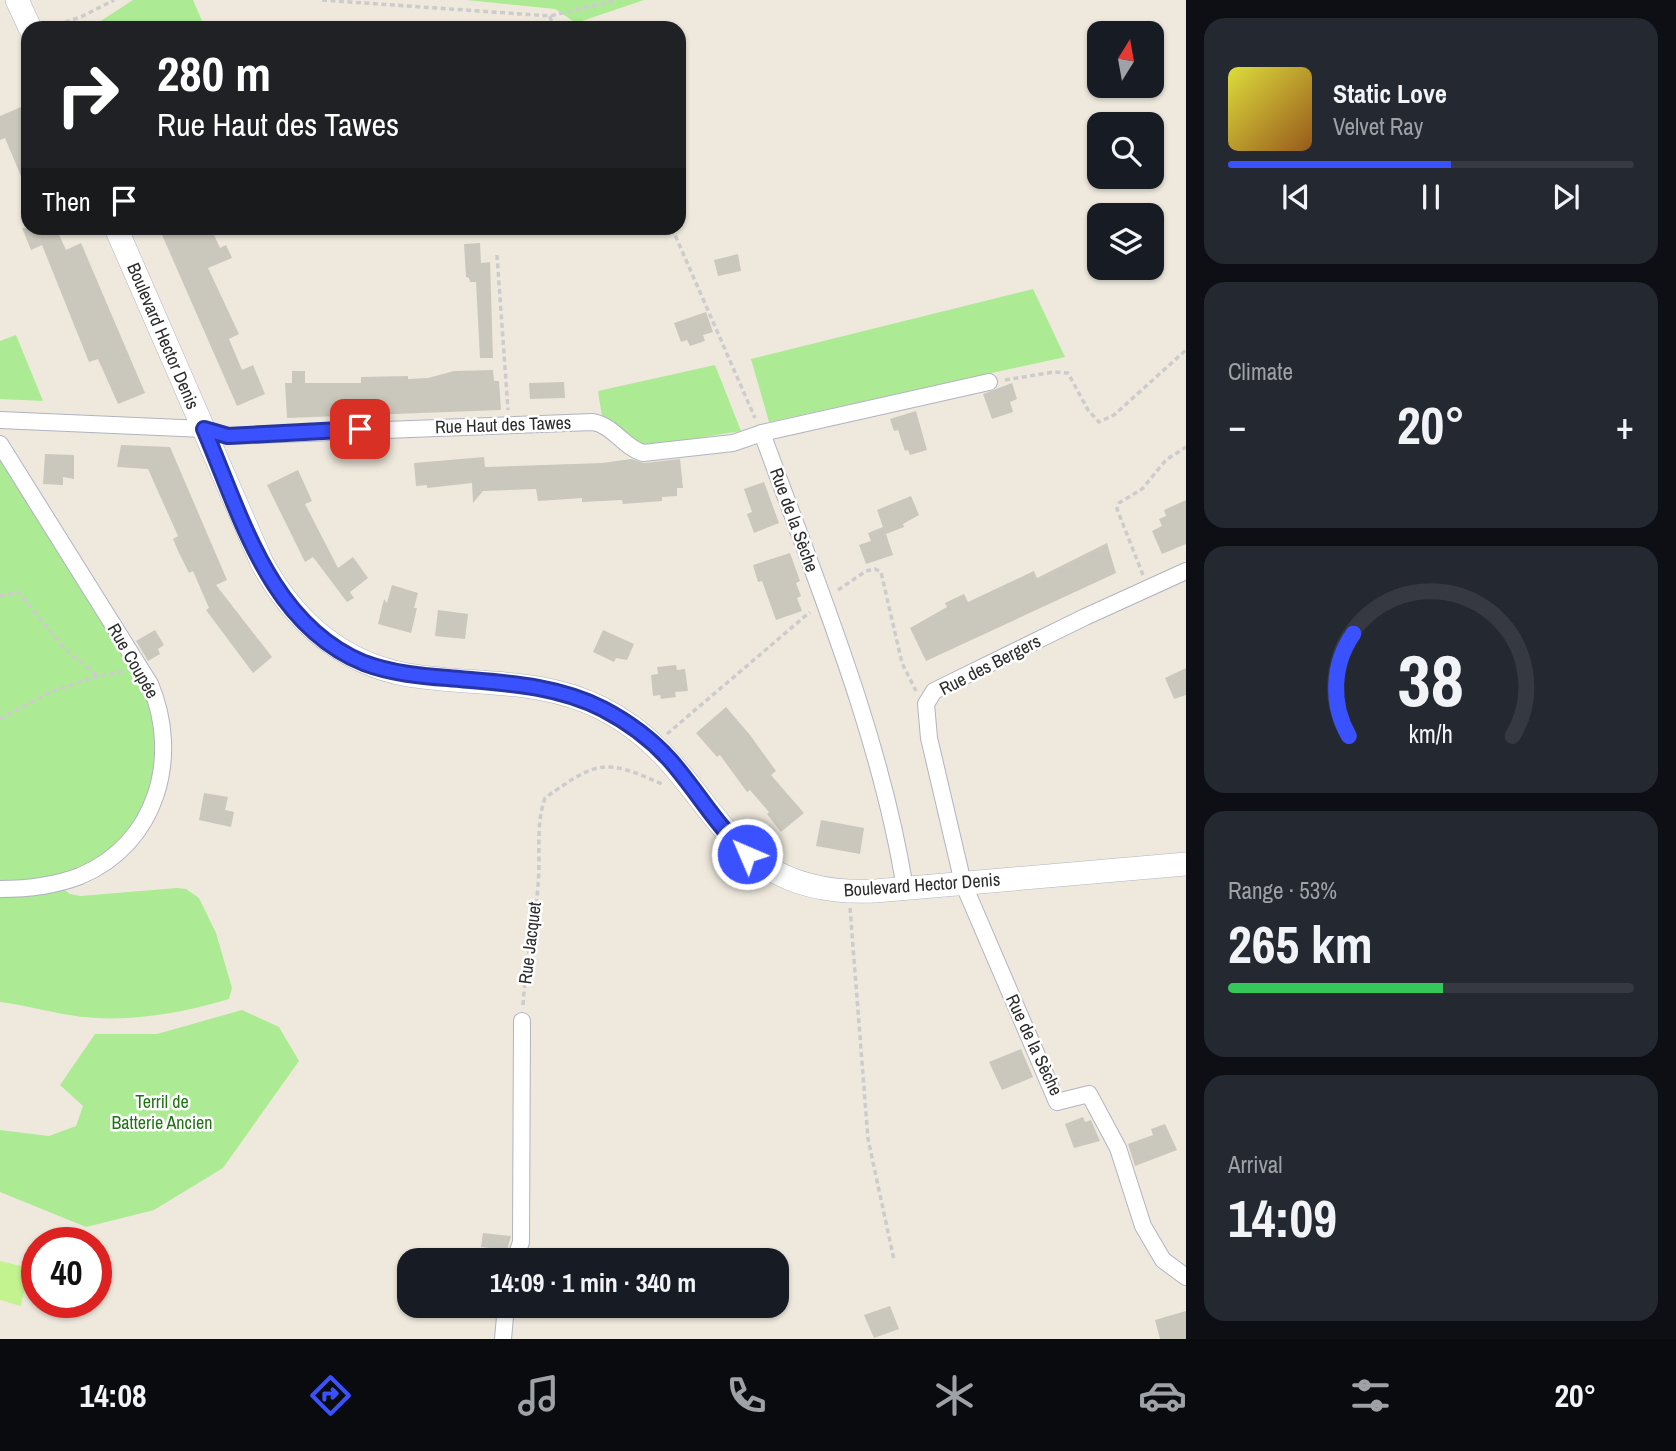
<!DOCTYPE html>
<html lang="en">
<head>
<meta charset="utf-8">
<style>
  body { margin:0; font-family:"Archivo Narrow",sans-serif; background:#242831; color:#f1f3f6; height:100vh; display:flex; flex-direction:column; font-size:26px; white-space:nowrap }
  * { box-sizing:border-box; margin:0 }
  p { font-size:23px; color:#9ea1a6 }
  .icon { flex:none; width:38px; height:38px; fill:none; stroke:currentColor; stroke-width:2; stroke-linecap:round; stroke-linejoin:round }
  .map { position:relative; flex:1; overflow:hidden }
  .details { display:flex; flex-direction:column; gap:18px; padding:18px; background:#0d0f14; width:490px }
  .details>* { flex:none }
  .hud { position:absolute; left:21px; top:21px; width:665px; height:214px; border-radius:21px; box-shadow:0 2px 5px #0004; background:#202124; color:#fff; overflow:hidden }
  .needle { width:46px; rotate:11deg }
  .buttons { position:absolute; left:1087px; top:21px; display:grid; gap:14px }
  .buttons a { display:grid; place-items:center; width:77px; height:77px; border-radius:14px; background:#171b24; box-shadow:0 2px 5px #0004; font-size:35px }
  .speed { position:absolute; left:21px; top:1227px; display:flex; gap:14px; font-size:35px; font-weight:700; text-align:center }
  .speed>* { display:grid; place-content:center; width:91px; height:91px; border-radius:50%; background:#171b24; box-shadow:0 2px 5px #0004; line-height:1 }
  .speed .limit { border:10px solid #d22; background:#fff; color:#111 }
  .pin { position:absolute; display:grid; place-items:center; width:60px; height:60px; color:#fff; margin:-30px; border-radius:14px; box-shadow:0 4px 10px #0006 }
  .me { position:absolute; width:77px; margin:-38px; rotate:315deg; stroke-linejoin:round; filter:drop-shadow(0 0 5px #0008) }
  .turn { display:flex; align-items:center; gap:24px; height:147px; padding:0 21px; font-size:32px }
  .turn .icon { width:91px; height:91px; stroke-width:2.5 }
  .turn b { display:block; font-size:49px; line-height:60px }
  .then { display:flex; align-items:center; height:66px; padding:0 21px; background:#0003; gap:14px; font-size:26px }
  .big { font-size:52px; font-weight:700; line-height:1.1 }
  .details .card { flex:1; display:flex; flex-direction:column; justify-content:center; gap:10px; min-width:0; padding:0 24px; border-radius:21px; background:#242831 }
  .details .dial { align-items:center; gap:0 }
  .dial svg { height:182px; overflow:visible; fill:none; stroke:#363941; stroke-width:7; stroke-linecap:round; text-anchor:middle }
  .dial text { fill:#f1f3f6; stroke:none }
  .song { display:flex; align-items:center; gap:21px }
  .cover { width:84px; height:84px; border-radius:10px; background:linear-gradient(135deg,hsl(60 70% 55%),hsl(30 70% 35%)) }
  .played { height:7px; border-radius:4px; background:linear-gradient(90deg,#3a51ff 55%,#363941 55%) }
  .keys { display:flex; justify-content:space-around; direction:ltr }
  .heat { display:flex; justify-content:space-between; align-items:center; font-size:38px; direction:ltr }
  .charge { height:10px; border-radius:5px; background:linear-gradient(90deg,#34c759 53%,#363941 0) }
  .trip { position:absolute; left:397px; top:1248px; width:392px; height:70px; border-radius:21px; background:#171b24; box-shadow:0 2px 5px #0004; font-weight:700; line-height:70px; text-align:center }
  .tabs { display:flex; height:112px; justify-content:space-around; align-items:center; background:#090b0e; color:#9ea1a6 }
  .tabs .icon { width:49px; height:49px }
  .tabs .active { color:#3a51ff }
  .tabs b { font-size:32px; color:#f1f3f6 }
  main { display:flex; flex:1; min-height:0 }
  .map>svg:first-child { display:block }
  .green { fill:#aceb94 }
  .pitch { fill:#c2f38f }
  .building { fill:#cac7bc }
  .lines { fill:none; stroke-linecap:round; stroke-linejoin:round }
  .street-casing { stroke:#b1b3c1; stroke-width:18 }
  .secondary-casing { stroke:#b1b3c1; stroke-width:24 }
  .path { stroke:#ccc; stroke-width:3.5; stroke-dasharray:5 3.5; stroke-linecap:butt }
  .street { stroke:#fff; stroke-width:16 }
  .secondary { stroke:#fff; stroke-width:23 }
  .route-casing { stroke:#2635a6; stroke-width:18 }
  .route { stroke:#3a51ff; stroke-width:12 }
  .labels { text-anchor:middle; stroke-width:5; stroke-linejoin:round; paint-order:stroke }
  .street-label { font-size:18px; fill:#2c2c2c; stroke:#fff }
  .park-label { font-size:18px; fill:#207313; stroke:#fff }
</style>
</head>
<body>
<main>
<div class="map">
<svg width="1186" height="1339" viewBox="0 0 1186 1339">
  <rect width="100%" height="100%" fill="#efe9dd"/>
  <!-- green -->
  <g class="green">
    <path d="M133 0H193L205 28H90Z"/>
    <path d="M467 0H644L576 23 555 9Z"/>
    <path d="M1033 289 1065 357 769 422 751 359Z"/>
    <path d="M16 335 43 401 0 399V341Z"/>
    <path d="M715 365 741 431 643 447 602 417 598 391Z"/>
    <path d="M0 453 136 669 158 725 151 795 129 831 111 850 75 873 28 881 0 880Z"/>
    <path d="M61 887 70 894 80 896 177 888 186 889 199 898 216 933 232 988 229 999C179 1014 122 1024 69 1015 46 1011 24 1005 0 1002V893Z"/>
    <path d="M242 1010 279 1027 299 1061 223 1168 154 1210 86 1227 0 1192V1130L49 1136 76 1126 83 1106 60 1085 95 1034H157Z"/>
  </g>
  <!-- pitch -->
  <path class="pitch" d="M0 1261 29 1268 21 1306 0 1300Z"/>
  <!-- building -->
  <g class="building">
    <path d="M21 107 28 123V193L5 138 0 140V116Z"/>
    <path d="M22 228H56L66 250 81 243 145 393 118 404 98 359 89 362 42 245 31 250Z"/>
    <path d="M159 228H211L220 248 226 245 232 258 208 268 239 334 229 339 242 370 253 365 265 394 237 406Z"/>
    <path d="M480 243 481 263 490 262 493 358H480L476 282H470L469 278 466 277 464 244Z"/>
    <path d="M738 254 741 271 718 276 714 260Z"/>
    <path d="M706 312 713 332 703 335 705 341 690 346 687 340 681 342 674 323Z"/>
    <path d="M493 370 494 381H499L501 410 287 418 285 383H292V371H305V383H361V377L408 376V379L428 378 454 371Z"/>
    <path d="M564 382 565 398 530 399 529 383Z"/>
    <path d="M1012 383 1017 399 1010 402 1013 412 992 419 983 394Z"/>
    <path d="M916 411 927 450 910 455 908 450 905 451 898 430 894 431 890 419Z"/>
    <path d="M121 445 170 447 227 580 216 585 272 657 253 673 206 610 209 608 193 571 189 573 179 553 173 539 178 536 148 469 117 467Z"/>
    <path d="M45 454 74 455V479L63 477V485L43 484Z"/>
    <path d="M484 457 485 467 602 463 631 459 644 463 680 459 683 488H677V496L662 497V501L623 504 622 500 582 502V498L538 501 536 489 483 491 473 503 472 483 427 488V485L416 486 414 463Z"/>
    <path d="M298 470 312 501 305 504 338 568 353 557 368 578 350 592 354 598 347 602 313 557 305 562 267 485Z"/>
    <path d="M764 482 779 523 754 533 747 514 752 512 744 489Z"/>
    <path d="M911 496 919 515 903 524 904 527 886 534 893 555 866 564 859 545 871 541 868 533 883 527 877 510Z"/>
    <path d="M1186 500V544L1162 554 1152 531 1162 526 1159 519 1166 516 1164 510Z"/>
    <path d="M1107 543 1116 573 926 661 910 628 947 607 945 603 964 594 968 602 1034 571 1037 578Z"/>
    <path d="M790 553 800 581 796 583 801 596 797 598 802 611 776 620 762 581 758 582 753 565Z"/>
    <path d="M392 585 418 593 414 608H417L411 633 378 624 384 599 387 603Z"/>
    <path d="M438 610 468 614 465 639 435 636Z"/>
    <path d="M155 630 164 645 158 649 160 654 148 661 136 641Z"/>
    <path d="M603 630 634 644 627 660 616 658 614 662 593 652Z"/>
    <path d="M676 665 677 670 685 669 688 691 675 692 676 697 661 699 660 695 653 696 651 675 658 674 657 667Z"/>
    <path d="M1186 668V695L1174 699 1165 678Z"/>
    <path d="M726 707 750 735 776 771 771 775 804 813 781 832 767 814 769 812 750 790 747 792 720 755 717 757 696 733Z"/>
    <path d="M204 793 228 797 225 810 234 812 231 827 199 820Z"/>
    <path d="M821 820 864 828 860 854 816 846Z"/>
    <path d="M1021 1049 1033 1077 1002 1090 989 1062Z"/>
    <path d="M1083 1117 1085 1122 1091 1120 1100 1141 1074 1148 1065 1124Z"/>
    <path d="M1165 1124 1177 1150 1135 1166 1128 1144 1153 1135 1151 1129Z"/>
    <path d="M483 1233 511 1236 507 1250 481 1247Z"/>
    <path d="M890 1306 899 1329 874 1338 864 1315Z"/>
    <path d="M1186 1311V1339H1160L1155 1320Z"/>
  </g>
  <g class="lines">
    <defs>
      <g id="street">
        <path d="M0 420 204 429 228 436 593 422C614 426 623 447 643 453L733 443 762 433 989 382"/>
        <path d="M762 433C815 579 881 736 905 889"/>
        <path d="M0 444 150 684C181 757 157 844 80 876 54 886 27 889 0 889"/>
        <path d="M1186 571 1085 617 934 691 926 704 929 738 963 883 1057 1102 1089 1094 1118 1148 1143 1226 1163 1260 1186 1277"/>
        <path d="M515 1260 521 1242 522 1021"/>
        <path d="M503 1339 506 1306"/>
      </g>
      <g id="secondary">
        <path d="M17 0 30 28"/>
        <path d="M116 228 262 563C294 621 342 663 408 675 474 686 540 677 601 708 719 766 710 899 875 891L1186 864"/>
      </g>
    </defs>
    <!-- street casing -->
    <use href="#street" class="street-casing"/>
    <!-- secondary casing -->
    <use href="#secondary" class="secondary-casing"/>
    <!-- path -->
    <g class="path">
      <path d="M322 0 550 16 616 0"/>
      <path d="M550 16 553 28"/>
      <path d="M49 28 83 16 114 0"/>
      <path d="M672 228 755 418"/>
      <path d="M497 255 508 410"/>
      <path d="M1005 380 1054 372 1068 373 1088 410 1099 422 1114 415 1186 350"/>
      <path d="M1143 575 1117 509 1119 503 1142 489 1166 460 1186 447"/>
      <path d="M838 590 866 571 875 569 881 572 902 663 916 691"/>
      <path d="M0 596 18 592 64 648 98 676"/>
      <path d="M0 719 50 692 98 676 124 671"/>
      <path d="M667 734 810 612"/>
      <path d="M850 908 868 1139 894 1260"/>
      <path d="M523 1005C525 965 535 926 538 885 541 856 535 826 545 798 597 761 604 758 662 784"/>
    </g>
    <!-- street -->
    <use href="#street" class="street"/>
    <!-- secondary -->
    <use href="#secondary" class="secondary"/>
  </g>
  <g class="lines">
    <defs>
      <path id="route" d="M360 429 228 436 204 429C241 515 269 624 364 663 391 673 419 676 448 678 500 683 554 684 603 709 628 722 651 739 670 760 697 791 717 826 747 854"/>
    </defs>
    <!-- route casing -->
    <use href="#route" class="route-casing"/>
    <!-- route -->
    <use href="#route" class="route"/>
  </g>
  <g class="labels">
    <!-- street labels -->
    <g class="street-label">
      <text transform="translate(163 336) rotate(67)" y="6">Boulevard Hector Denis</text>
      <text transform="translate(503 425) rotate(-2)" y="6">Rue Haut des Tawes</text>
      <text transform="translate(794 520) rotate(70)" y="6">Rue de la Sèche</text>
      <text transform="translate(133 661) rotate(60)" y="6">Rue Coupée</text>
      <text transform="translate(990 665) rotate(-27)" y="6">Rue des Bergers</text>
      <text transform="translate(922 885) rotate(-4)" y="6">Boulevard Hector Denis</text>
      <text transform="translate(530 943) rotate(-83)" y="6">Rue Jacquet</text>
      <text transform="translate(1034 1045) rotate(65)" y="6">Rue de la Sèche</text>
    </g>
    <!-- park labels -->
    <g class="park-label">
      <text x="162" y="1108">Terril de<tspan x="162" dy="21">Batterie Ancien</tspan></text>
    </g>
  </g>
</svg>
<div class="buttons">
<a><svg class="needle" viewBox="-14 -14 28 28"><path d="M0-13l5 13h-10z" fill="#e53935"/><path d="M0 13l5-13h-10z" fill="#9ea1a6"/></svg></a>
<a><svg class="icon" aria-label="search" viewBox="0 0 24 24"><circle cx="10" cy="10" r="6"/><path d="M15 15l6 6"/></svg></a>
<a><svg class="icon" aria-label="layers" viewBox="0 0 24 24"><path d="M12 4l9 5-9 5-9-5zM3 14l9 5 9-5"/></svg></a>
</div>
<div class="speed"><div class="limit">40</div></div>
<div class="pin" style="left:360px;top:429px;background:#d93025"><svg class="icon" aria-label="arrive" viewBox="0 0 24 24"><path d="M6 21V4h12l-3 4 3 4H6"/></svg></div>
<svg class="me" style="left:747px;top:854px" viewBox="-20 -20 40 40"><circle r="17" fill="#3a51ff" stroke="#fff" stroke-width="3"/><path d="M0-11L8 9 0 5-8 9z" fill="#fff"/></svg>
<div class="trip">14:09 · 1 min · 340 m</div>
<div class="hud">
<div class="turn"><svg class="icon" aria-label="right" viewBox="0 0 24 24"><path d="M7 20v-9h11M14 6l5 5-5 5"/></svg><div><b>280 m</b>Rue Haut des Tawes</div></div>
<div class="then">Then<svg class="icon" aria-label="arrive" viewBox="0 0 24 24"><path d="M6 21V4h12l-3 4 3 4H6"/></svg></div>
</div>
</div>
<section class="details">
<div class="card">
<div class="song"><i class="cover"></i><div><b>Static Love</b><p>Velvet Ray</p></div></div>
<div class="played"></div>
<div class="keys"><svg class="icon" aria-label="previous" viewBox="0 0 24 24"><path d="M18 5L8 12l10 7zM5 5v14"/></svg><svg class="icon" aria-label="pause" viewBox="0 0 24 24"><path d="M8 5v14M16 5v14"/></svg><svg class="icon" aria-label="next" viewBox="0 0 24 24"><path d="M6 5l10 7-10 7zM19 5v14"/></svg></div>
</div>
<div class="card"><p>Climate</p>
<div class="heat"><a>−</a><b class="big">20°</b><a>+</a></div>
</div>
<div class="card dial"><svg viewBox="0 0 100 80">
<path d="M14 69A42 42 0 1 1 86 69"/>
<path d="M14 69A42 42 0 0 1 16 24" stroke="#3a51ff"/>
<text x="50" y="56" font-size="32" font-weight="700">38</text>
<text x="50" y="72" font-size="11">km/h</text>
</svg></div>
<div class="card"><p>Range · 53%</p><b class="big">265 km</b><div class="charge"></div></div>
<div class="card"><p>Arrival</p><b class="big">14:09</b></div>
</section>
</main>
<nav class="tabs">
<b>14:08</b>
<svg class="icon active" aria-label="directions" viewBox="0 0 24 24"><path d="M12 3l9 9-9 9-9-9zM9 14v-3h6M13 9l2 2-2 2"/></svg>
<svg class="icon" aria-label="music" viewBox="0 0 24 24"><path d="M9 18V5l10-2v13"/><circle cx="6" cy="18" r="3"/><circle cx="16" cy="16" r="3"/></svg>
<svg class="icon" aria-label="phone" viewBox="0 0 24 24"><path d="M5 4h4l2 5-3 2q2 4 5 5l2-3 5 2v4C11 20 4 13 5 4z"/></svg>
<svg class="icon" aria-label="climate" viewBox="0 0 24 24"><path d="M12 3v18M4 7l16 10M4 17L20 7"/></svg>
<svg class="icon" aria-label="car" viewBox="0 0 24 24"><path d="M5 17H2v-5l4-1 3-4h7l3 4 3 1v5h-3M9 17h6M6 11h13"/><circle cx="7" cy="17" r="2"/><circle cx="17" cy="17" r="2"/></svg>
<svg class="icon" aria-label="filters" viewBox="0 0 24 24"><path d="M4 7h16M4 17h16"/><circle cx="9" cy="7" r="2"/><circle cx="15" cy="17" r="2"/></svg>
<b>20°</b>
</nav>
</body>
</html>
